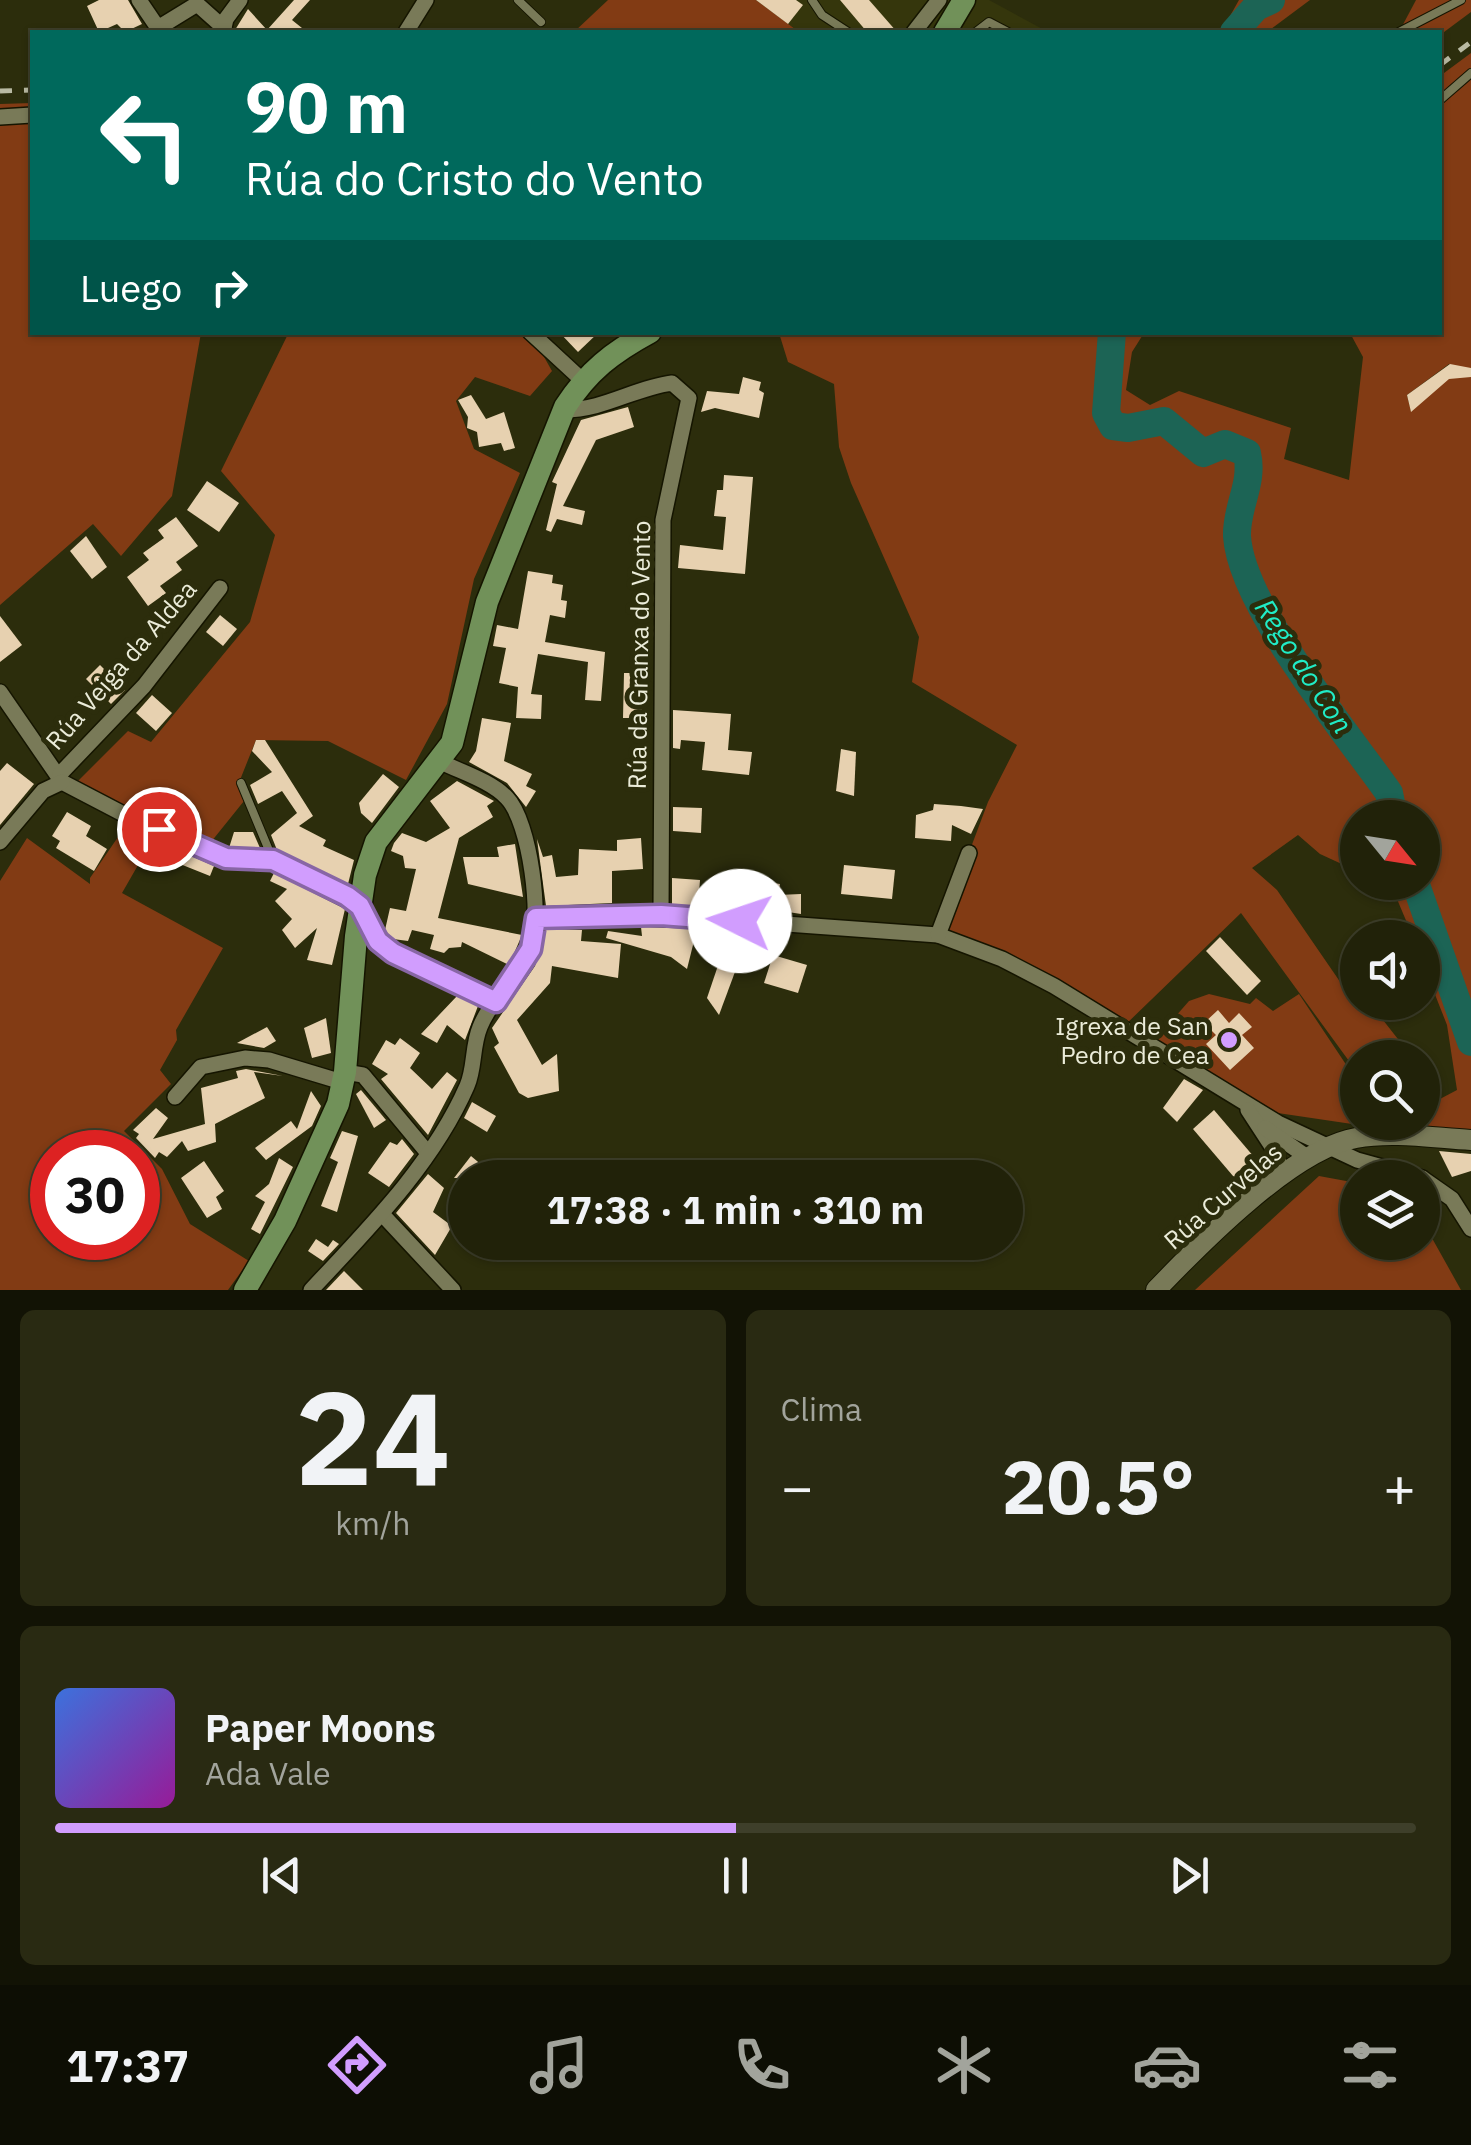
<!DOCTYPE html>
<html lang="es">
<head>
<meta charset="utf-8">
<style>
  body { margin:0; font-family:"IBM Plex Sans",sans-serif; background:#292a12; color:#f1f3f6; height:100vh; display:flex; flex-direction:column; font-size:38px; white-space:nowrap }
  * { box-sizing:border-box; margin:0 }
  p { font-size:32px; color:#a2a49c }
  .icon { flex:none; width:55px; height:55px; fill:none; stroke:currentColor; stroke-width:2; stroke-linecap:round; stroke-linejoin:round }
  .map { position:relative; height:1290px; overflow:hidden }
  .drawer { display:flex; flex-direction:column; gap:20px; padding:20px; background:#121305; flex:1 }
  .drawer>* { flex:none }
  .top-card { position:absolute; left:30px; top:30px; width:1412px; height:305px; border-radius:0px; box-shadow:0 2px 8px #0004,0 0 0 2px #3e3f2a; background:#00695c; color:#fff; overflow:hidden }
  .needle { width:65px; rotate:120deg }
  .fabs { position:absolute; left:1340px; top:800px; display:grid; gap:20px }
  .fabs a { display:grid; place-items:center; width:100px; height:100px; border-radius:50%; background:#212209; box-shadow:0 2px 8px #0004,0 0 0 2px #3e3f2a; font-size:50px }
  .speed { position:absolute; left:30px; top:1130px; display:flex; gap:20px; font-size:50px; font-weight:700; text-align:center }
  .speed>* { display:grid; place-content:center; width:130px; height:130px; border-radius:50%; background:#212209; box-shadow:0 2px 8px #0004,0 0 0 2px #3e3f2a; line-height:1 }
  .speed .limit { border:15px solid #d22; background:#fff; color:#111 }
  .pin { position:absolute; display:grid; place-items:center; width:85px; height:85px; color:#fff; margin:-42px; border:5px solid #fff; border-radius:50%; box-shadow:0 2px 10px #0007 }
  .me { position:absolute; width:110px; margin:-55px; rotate:274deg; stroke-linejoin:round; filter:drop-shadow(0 0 8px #0008) }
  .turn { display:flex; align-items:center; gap:35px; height:210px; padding:0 50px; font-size:45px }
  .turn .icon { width:130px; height:130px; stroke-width:2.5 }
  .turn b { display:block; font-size:70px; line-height:85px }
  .then { display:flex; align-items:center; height:95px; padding:0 50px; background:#0003; gap:20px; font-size:38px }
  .big { font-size:75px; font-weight:800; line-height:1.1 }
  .drawer .widget { flex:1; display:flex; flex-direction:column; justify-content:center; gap:15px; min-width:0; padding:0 35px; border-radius:15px; background:#292a12 }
  .drawer .dial { align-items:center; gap:0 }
  .dial b { font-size:130px; line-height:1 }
  .song { display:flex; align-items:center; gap:30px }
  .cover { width:120px; height:120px; border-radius:15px; background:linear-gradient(135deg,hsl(220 70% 55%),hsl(300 70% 35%)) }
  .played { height:10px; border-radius:5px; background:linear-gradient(90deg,#d19dfe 50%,#3e3f2a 50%) }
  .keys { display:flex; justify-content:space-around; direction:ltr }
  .heat { display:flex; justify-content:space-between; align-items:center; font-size:55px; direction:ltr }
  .drawer .tiles { flex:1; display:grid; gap:20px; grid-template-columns:1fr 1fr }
  .widget:last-child { grid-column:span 2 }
  .trip { position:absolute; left:448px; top:1160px; width:575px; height:100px; border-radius:50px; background:#212209; box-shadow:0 2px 8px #0004,0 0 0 2px #3e3f2a; font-weight:800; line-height:100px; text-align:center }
  .tab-bar { display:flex; height:160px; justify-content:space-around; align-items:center; background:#0d0e04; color:#a2a49c }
  .tab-bar .icon { width:70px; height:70px }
  .tab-bar .on { color:#d19dfe }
  .tab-bar b { font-size:45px; color:#f1f3f6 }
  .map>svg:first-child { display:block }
  .built { fill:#35360c }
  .green { fill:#823b14; fill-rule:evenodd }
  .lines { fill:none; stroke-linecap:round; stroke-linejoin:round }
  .river { stroke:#1c6455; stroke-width:28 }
  .building { fill:#e7d1b0 }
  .service-casing { stroke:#151500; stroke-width:10 }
  .minor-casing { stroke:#151500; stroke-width:18 }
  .tertiary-casing { stroke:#151500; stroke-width:22 }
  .secondary-casing { stroke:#151500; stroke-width:25 }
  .service { stroke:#797a58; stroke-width:8 }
  .minor { stroke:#797a58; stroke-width:15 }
  .tertiary { stroke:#797a58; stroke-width:20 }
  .secondary { stroke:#719159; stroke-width:22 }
  .rail { stroke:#b9baa3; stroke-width:5; stroke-dasharray:12 12; stroke-linecap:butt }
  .route-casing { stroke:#8866a5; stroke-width:25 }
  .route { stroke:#d19dfe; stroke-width:18 }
  .poi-dot { fill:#d19dfe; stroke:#2c2d0c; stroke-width:4 }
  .labels { text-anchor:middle; stroke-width:10; stroke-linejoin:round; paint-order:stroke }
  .street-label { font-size:25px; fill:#ebecd9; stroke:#2c2d0c }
  .poi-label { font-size:25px; fill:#ebecd9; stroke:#2c2d0c; text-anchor:end }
  .water-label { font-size:28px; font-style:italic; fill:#20ecc6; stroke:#2c2d0c }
</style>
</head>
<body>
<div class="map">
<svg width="1471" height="1290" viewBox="0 0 1471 1290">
  <rect width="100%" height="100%" fill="#2c2d0c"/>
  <!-- built -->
  <path class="built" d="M756 0H989L1048 32H799Z"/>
  <!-- green -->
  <g class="green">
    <path d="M608 0H756L799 32H574Z"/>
    <path d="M1239 0H1310L1267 32H1221Z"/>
    <path d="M1416 0H1471V12L1440 35 1399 32Z"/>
    <path d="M1471 53V1135L1423 1130 1399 1123 1422 1122 1423 1071 1438 1100 1457 1090 1447 1025 1423 964 1422 938 1413 937 1394 892 1379 883 1422 882V818H1358L1357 871 1320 854 1298 835 1252 868 1277 890 1345 989 1383 1020 1412 1057 1358 1058 1357 1072 1241 913 1122 1028 1002 959 938 935 988 802 1017 745 912 682 919 637 851 483 839 447 834 384 788 362 779 333H1144L1132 352 1126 390 1150 405 1179 391 1291 428 1284 459 1349 480 1363 357 1350 333 1440 332V76ZM1449 364 1457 369 1411 411 1407 395Z"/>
    <path d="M32 103V332L201 333 172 496 121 556 93 524 0 605V104Z"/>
    <path d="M289 332H530L552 371 530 396 475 377 456 401 474 449 520 473 474 579 447 704 406 780 328 741 256 740 238 785 244 801 211 842 187 831 197 815 176 799 122 893 223 948 176 1030 177 1040 160 1070 171 1084 124 1131 162 1169 190 1224 249 1261 228 1290H0V881L27 838 90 884V878L131 818 76 783 128 731 151 742 250 622 275 535 221 471ZM52 1152H138V1238H52Z"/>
    <path d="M1209 994 1250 1004 1256 998 1273 1011 1299 994 1357 1081V1120L1352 1124 1271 1112 1154 1041 1189 1001Z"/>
    <path d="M1319 1176 1357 1183 1358 1242H1422L1423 1222 1461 1290H1195Z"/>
  </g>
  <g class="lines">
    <!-- river -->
    <g class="river">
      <path d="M1234 32 1256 7 1271 0"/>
      <path d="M1112 332 1106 413 1113 426 1128 428 1164 421 1203 453 1225 444 1247 453C1254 484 1236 506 1237 536 1241 606 1347 733 1389 793L1394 818"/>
      <path d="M1415 882 1471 1042"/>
    </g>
  </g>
  <!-- building -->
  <g class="building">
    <path d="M99 0H128L142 24 125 32 117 24 99 32 87 6Z"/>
    <path d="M294 0H310L292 20 307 32 235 30 248 9 267 30Z"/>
    <path d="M756 0H796L803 5 788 24Z"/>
    <path d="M840 0H869L897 32H867Z"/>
    <path d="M559 332H599L578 352Z"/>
    <path d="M1450 364 1471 368V377L1449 379 1411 412 1407 395Z"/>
    <path d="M743 377 761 382 759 390 764 393 759 418 715 408 701 412 707 391 739 394Z"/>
    <path d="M471 395 486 419 504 412 515 448 504 451 501 443 479 447 477 432 467 428 468 417 458 400Z"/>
    <path d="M628 407 634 427 596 440 563 506 585 511 582 525 557 519 551 532 546 530 557 484 552 482 581 420Z"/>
    <path d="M724 475 753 477 745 574 678 568 680 545 723 550 726 517 714 516 717 490H723Z"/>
    <path d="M207 481 239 503 219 532 187 510Z"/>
    <path d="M176 517 198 546 176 562 182 570 160 586 166 593 148 606 127 577 149 560 143 553 164 538 158 530Z"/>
    <path d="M86 536 107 567 92 579 70 551Z"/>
    <path d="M528 571 553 575 552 583 563 585 561 600 567 601 565 618 550 615 545 642 605 652 601 701 585 700 588 662 538 654 531 694 542 695 541 719 516 718 518 687 499 683 506 648 493 646 497 625 518 629Z"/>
    <path d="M220 615 237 629 223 646 206 632Z"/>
    <path d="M0 616 22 645 0 662Z"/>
    <path d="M100 665 125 690 111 704 86 679Z"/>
    <path d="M624 673H637V680H643L642 718H623Z"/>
    <path d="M152 695 172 713 156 731 136 713Z"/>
    <path d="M673 710 731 714 728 750 752 752 749 775 702 770 705 742 681 740 680 749 673 748Z"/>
    <path d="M67 718 77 730 56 748 46 736Z"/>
    <path d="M482 718 511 723 504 761 532 774 526 786 536 791 526 807 507 783 469 762 476 751Z"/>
    <path d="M256 740H265L313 816 299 826 326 840 323 846 354 860 348 884 277 850 271 835 297 813 282 791 258 804 250 785 272 772 252 751Z"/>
    <path d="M841 749 856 752 854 796 836 791Z"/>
    <path d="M7 763 34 784 0 825V771Z"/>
    <path d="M383 774 399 787 372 823 361 813 359 803Z"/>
    <path d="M457 781 494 801 487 806 493 817 459 838 438 918 522 935 509 965 462 942 461 947 449 948 444 953 430 949 434 935 412 930 408 941 393 939 385 930 390 908 406 911 416 869 405 868 403 856 391 851 394 843 402 833 426 842 450 828 430 801Z"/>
    <path d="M934 804 961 806 983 809 971 834 952 825 951 841 915 838 916 815 933 810Z"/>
    <path d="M673 807 702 808 701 833 673 831Z"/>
    <path d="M67 812 91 826 86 836 107 849 94 871 56 848 60 841 52 836Z"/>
    <path d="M234 832H253L260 848H229Z"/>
    <path d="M641 838 643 869 612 871V903L546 906 537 839 543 857 552 855 556 877 578 875 579 849 617 851V840Z"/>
    <path d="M515 844 523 897 468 884 463 857H499L497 847Z"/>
    <path d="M166 845 214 866 210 876 160 856Z"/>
    <path d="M844 865 895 870 892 899 841 894Z"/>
    <path d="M274 873 345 909 332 965 307 960 317 928 295 948 282 930 292 919 275 901 287 889 270 881Z"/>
    <path d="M672 878 700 880 698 906 672 905Z"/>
    <path d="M747 879 780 884 778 895 801 894V914L743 905Z"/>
    <path d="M641 927 697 929 687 969 671 957 606 938 608 931 642 936Z"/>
    <path d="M546 929 582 930 581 941 621 944 618 978 552 966 550 983 517 1020 542 1065 557 1054 559 1091 528 1098 519 1093 494 1047 499 1043 492 1028 535 966Z"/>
    <path d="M1220 937 1261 981 1247 995 1206 951Z"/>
    <path d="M727 939 742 953 719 1015 707 998Z"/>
    <path d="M773 955 807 965 798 993 764 983Z"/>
    <path d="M457 996 478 1006 465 1040 447 1025 437 1043 421 1034Z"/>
    <path d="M1218 1010 1229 1023 1239 1013 1252 1027 1242 1035 1254 1048 1230 1070 1206 1044 1216 1035 1204 1023Z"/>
    <path d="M326 1018 331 1053 312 1058 304 1028Z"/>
    <path d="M267 1027 276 1041 264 1048 237 1043Z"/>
    <path d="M400 1038 420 1053 410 1068 432 1089 447 1072 457 1080 428 1135 381 1079 388 1074 372 1064 386 1040 395 1045Z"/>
    <path d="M246 1069 283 1076 254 1072 265 1098 215 1124 216 1142 188 1151 182 1141 167 1157 159 1152 155 1158 136 1138 139 1134 133 1130 156 1108 168 1118 153 1139 205 1124 201 1088 238 1078 236 1071Z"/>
    <path d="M1184 1079 1203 1090 1177 1122 1163 1108Z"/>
    <path d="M361 1090 386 1120 374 1128 356 1094Z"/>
    <path d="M311 1091 321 1106 312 1126 266 1160 255 1148 291 1121 297 1129Z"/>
    <path d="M472 1102 496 1116 487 1132 464 1118Z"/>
    <path d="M1214 1110 1260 1164 1239 1183 1193 1129Z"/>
    <path d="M342 1131 358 1136 337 1212 321 1206 338 1162 330 1158Z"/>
    <path d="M402 1139 414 1154 389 1187 368 1173 390 1142 397 1145Z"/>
    <path d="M1439 1151 1471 1154V1171L1452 1177Z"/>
    <path d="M471 1156 497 1178H454Z"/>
    <path d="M279 1158 293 1167 260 1234 251 1229 265 1202 255 1196 269 1184Z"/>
    <path d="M204 1161 224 1191 216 1197 222 1209 207 1218 181 1178Z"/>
    <path d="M428 1174 444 1188 433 1212 452 1226 435 1255 396 1213Z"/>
    <path d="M316 1239 328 1247 333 1240 339 1244 323 1261 308 1251Z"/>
    <path d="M344 1271 363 1290H326Z"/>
  </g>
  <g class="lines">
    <defs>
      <g id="service">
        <path d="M518 0 541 22"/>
        <path d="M812 0 822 15 848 32"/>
        <path d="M976 32 989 22 1008 32"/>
        <path d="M1399 32 1461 0"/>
        <path d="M1440 100 1471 73"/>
        <path d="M241 783 273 860"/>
      </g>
      <g id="minor">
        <path d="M139 0 158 28 197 4 224 28"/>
        <path d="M223 32 226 19 240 0"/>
        <path d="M406 32 426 0"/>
        <path d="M914 32 939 0"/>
        <path d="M0 117 32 115"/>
        <path d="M530 332 582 380"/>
        <path d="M564 410C604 410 634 388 672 383L689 398 663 520 661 915"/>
        <path d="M0 692 62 782"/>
        <path d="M60 774 144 686 220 588"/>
        <path d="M62 782 131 818 226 859 273 860 347 896 360 906 378 941 393 953 496 1002"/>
        <path d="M0 842 43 791 62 782"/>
        <path d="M536 918 661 915 938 935 1002 959 1054 986 1278 1123 1357 1160 1422 1178"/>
        <path d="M938 935 969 853"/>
        <path d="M345 1072 363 1075 427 1152"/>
        <path d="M175 1097 201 1067 245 1058 269 1060 342 1082"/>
        <path d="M1248 1110 1278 1156 1281 1178"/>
        <path d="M1265 1128 1307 1157"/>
        <path d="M1422 1178 1452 1199 1471 1229"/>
        <path d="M382 1214 453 1290"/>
        <path d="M311 1290C368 1229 433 1164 467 1086 475 1068 472 1046 480 1027 491 999 518 980 530 951 543 920 530 822 507 798 491 781 461 772 441 762"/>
      </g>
      <path id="tertiary" d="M1156 1290C1201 1243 1293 1149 1356 1138 1392 1131 1434 1138 1471 1140"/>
      <g id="secondary">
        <path d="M945 32 964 0"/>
        <path d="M245 1290 285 1221 338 1104 345 1072 356 936 365 875 376 842 452 743 487 602 565 407C588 371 613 352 650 332"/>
      </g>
    </defs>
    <!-- service casing -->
    <use href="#service" class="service-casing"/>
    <!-- minor casing -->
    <use href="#minor" class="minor-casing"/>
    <!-- tertiary casing -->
    <use href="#tertiary" class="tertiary-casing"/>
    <!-- secondary casing -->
    <use href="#secondary" class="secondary-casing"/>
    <!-- service -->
    <use href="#service" class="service"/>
    <!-- minor -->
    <use href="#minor" class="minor"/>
    <!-- tertiary -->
    <use href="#tertiary" class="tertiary"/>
    <!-- secondary -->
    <use href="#secondary" class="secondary"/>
    <!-- rail -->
    <g class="rail">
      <path d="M1440 65 1471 42"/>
      <path d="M0 91 32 90"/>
    </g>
  </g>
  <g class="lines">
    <defs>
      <path id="route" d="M159 829 226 858 273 860 347 896 360 906 378 941 393 953 496 1002 531 949 536 918 661 915 740 921"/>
    </defs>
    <!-- route casing -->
    <use href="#route" class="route-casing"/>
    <!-- route -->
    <use href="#route" class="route"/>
  </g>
  <!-- markers -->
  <circle class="poi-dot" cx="1229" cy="1040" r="10"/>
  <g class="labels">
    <!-- street labels -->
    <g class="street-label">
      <text transform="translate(639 655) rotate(-89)" y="9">Rúa da Granxa do Vento</text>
      <text transform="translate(121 665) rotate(-49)" y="9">Rúa Veiga da Aldea</text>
      <text transform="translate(1223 1196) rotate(-41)" y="9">Rúa Curvelas</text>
    </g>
    <!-- poi labels -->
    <g class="poi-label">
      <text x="1209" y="1035">Igrexa de San<tspan x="1209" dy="29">Pedro de Cea</tspan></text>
    </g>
    <!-- water labels -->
    <g class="water-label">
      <text transform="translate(1304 666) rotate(57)" y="10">Rego do Con</text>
    </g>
  </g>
</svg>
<div class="fabs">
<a><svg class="needle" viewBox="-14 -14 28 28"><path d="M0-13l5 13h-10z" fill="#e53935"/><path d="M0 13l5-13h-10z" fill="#a2a49c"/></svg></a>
<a><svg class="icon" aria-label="sound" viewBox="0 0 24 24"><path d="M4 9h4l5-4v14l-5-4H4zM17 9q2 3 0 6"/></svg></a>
<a><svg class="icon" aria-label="search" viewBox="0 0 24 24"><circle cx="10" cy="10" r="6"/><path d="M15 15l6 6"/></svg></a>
<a><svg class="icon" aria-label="layers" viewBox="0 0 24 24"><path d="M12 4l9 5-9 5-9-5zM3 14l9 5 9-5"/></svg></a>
</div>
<div class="speed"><div class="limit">30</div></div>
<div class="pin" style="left:159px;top:829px;background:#d93025"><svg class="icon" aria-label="arrive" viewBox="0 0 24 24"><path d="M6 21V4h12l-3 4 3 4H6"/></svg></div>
<svg class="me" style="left:740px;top:921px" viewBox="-20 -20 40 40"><circle r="19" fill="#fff"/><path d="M0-13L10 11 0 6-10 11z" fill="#d19dfe"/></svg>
<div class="trip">17:38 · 1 min · 310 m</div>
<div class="top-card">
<div class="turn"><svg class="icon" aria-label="left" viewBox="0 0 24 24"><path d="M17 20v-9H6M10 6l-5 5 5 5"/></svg><div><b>90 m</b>Rúa do Cristo do Vento</div></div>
<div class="then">Luego<svg class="icon" aria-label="right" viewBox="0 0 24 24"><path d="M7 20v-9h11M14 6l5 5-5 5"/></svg></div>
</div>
</div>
<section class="drawer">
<div class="tiles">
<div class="widget dial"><b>24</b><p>km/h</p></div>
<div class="widget"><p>Clima</p>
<div class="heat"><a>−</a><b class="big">20.5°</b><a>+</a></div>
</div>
<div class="widget">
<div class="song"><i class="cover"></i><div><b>Paper Moons</b><p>Ada Vale</p></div></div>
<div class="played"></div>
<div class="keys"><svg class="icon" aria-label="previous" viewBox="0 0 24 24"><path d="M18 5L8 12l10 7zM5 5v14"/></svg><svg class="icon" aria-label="pause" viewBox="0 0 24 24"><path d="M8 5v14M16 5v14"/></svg><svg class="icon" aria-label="next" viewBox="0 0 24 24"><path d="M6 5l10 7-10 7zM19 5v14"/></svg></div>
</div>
</div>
</section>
<nav class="tab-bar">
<b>17:37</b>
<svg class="icon on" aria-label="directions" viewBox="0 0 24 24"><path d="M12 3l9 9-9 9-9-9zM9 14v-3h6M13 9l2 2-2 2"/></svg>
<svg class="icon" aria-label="music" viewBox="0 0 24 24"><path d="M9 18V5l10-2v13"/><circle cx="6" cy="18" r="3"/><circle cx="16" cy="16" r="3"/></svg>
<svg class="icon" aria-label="phone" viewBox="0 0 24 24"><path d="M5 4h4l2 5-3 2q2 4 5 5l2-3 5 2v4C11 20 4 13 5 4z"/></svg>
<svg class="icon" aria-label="climate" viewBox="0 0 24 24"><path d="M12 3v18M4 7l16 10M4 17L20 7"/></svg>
<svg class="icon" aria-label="car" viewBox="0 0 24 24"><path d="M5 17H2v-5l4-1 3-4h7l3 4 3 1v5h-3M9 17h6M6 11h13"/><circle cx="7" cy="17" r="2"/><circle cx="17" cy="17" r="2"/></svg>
<svg class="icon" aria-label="filters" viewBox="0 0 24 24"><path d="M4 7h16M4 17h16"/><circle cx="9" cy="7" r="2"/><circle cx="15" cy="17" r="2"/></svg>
</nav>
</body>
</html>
